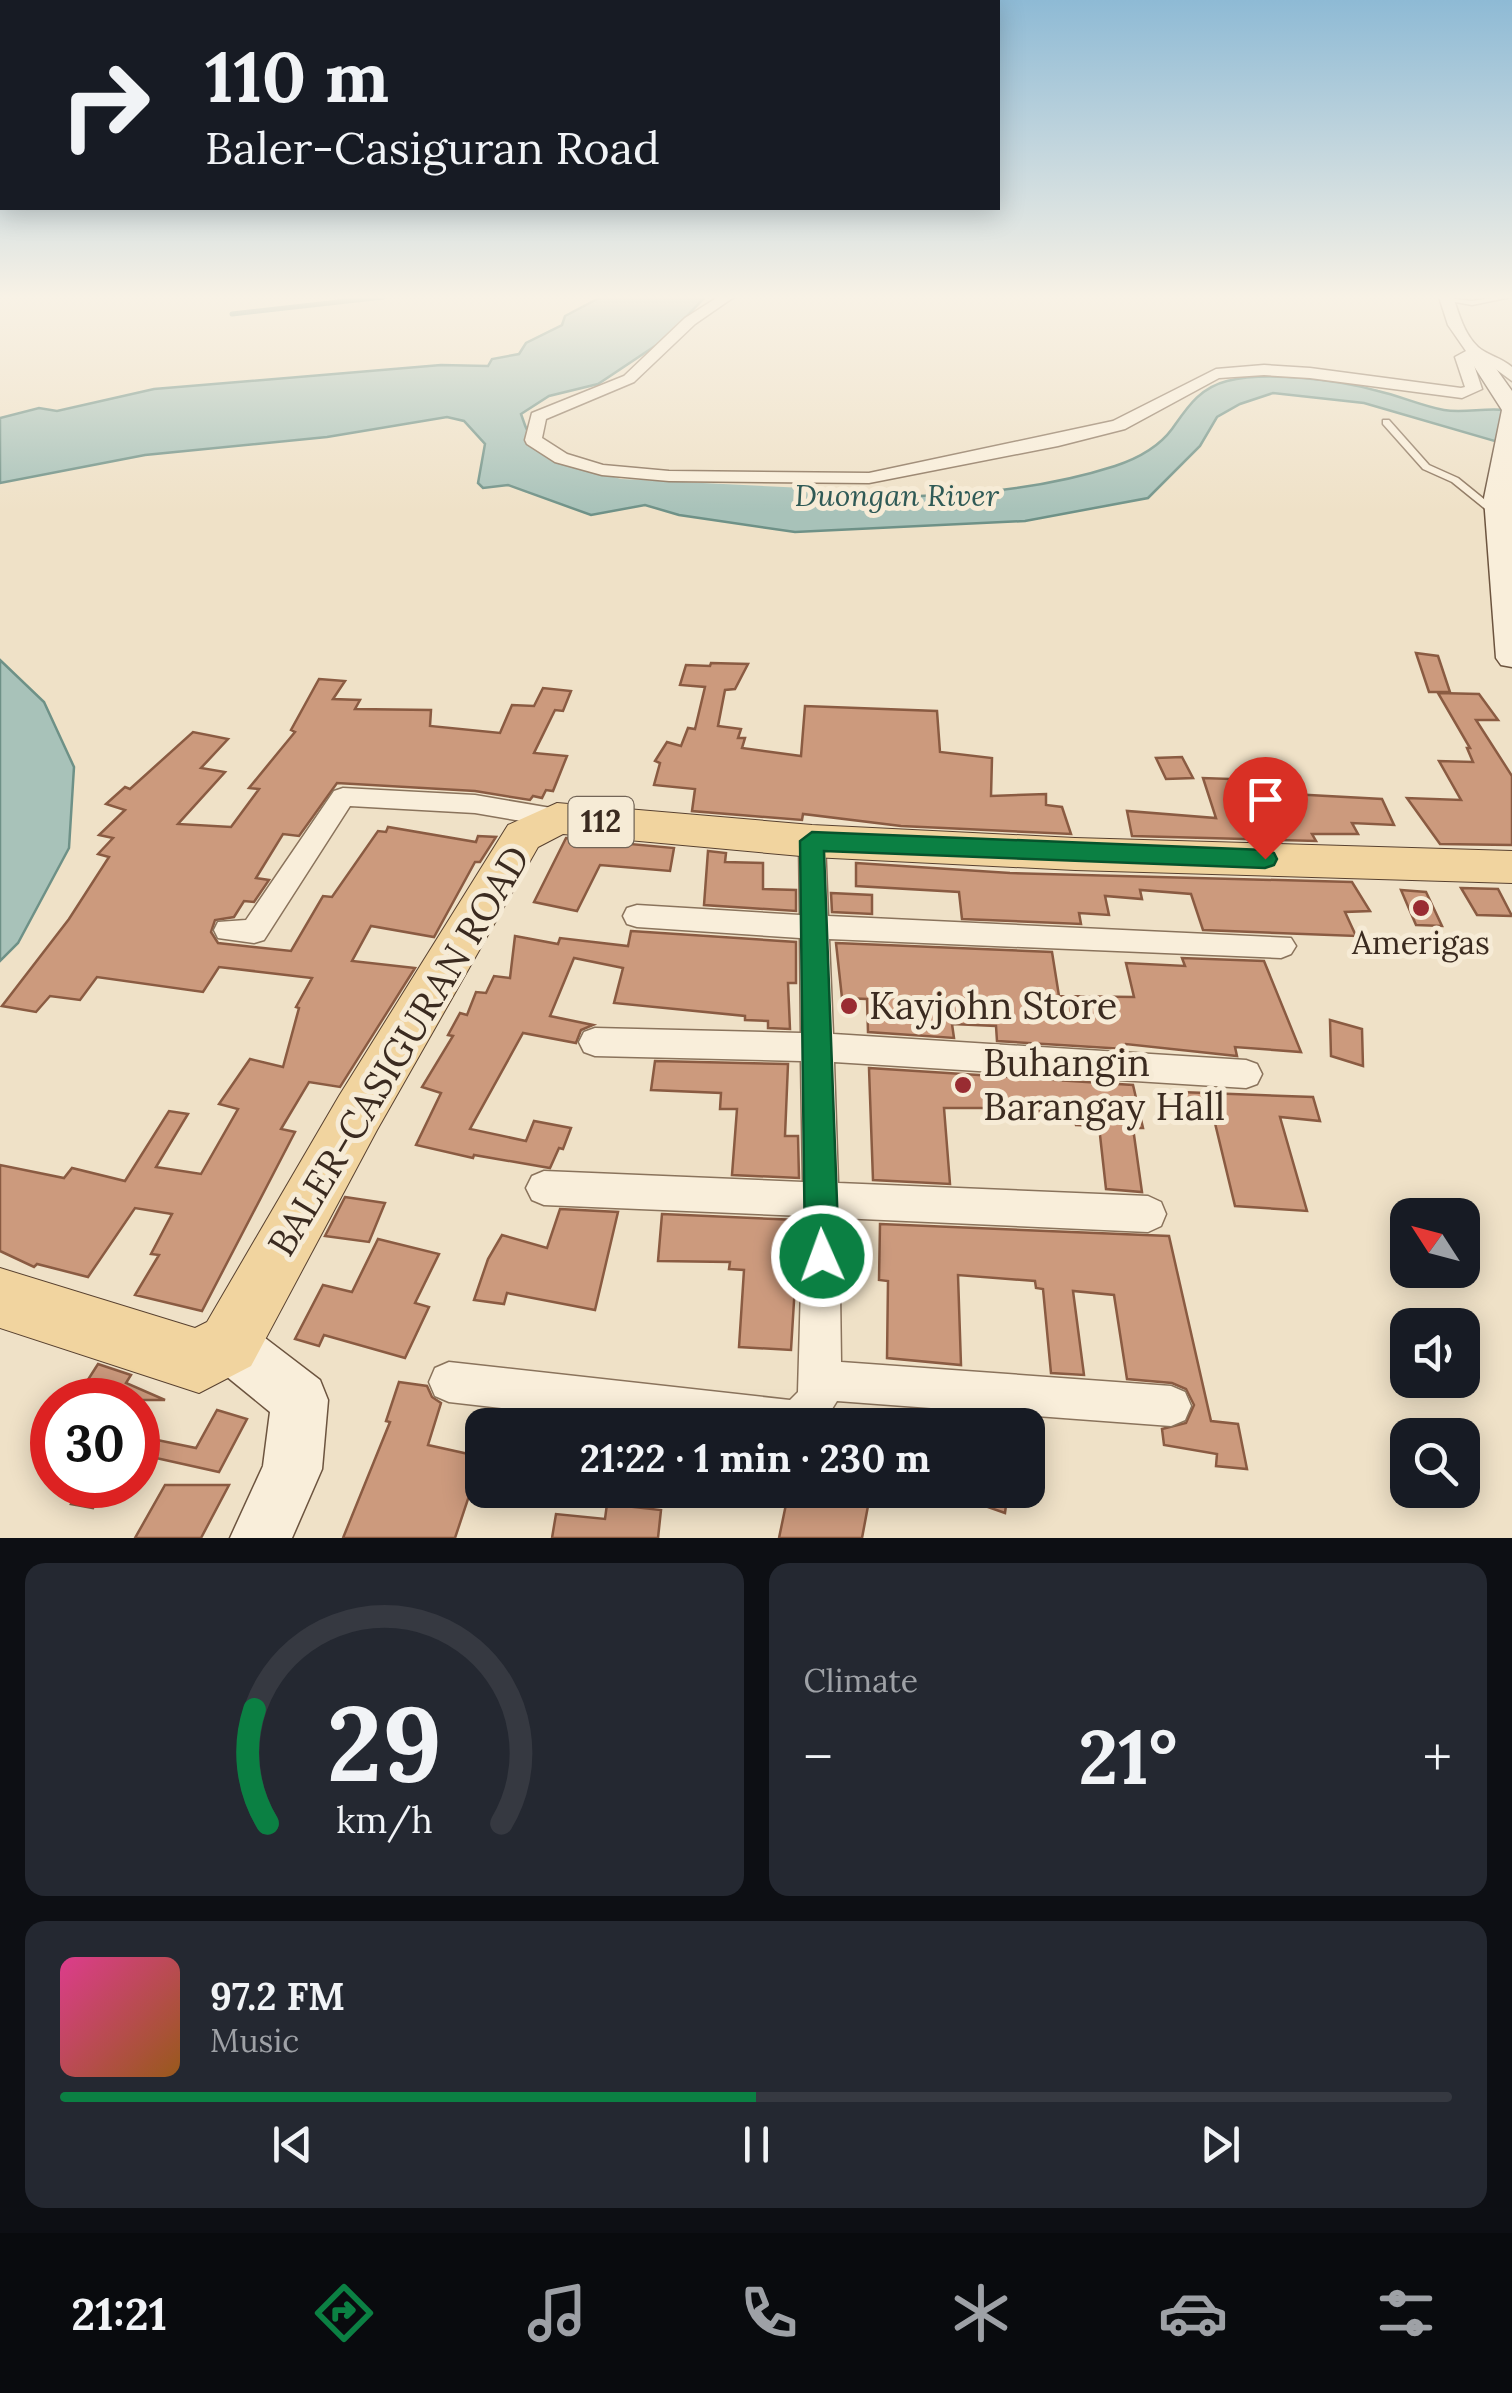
<!DOCTYPE html>
<html lang="en">
<head>
<meta charset="utf-8">
<style>
  body { margin:0; font-family:Lora,serif; background:#242831; color:#f1f3f6; height:100vh; display:flex; flex-direction:column; font-size:38px; white-space:nowrap }
  * { box-sizing:border-box; margin:0 }
  p { font-size:32px; color:#9ea1a6 }
  .icon { flex:none; width:55px; height:55px; fill:none; stroke:currentColor; stroke-width:2; stroke-linecap:round; stroke-linejoin:round }
  .map { position:relative; height:1538px; overflow:hidden }
  .sheet { display:flex; flex-direction:column; gap:25px; padding:25px; background:#0d0f14; flex:1 }
  .sheet>* { flex:none }
  .hud { position:absolute; left:0px; top:0px; width:1000px; height:210px; box-shadow:0 5px 25px #0003; background:#171b24; color:#f1f3f6; overflow:hidden }
  .needle { width:65px; rotate:306deg }
  .buttons { position:absolute; left:1390px; top:1198px; display:grid; gap:20px }
  .buttons a { display:grid; place-items:center; width:90px; height:90px; border-radius:20px; background:#171b24; box-shadow:0 5px 25px #0003; font-size:50px }
  .speed { position:absolute; left:30px; top:1378px; display:flex; gap:20px; font-size:50px; font-weight:700; text-align:center }
  .speed>* { display:grid; place-content:center; width:130px; height:130px; border-radius:50%; background:#171b24; box-shadow:0 5px 25px #0003; line-height:1 }
  .speed .limit { border:15px solid #d22; background:#fff; color:#111 }
  .pin { position:absolute; display:grid; place-items:center; width:85px; height:85px; color:#fff; margin:-102px -42px; border-radius:50% 50% 50% 0; rotate:-45deg; box-shadow:0 0 10px #0007 }
  .pin .icon { rotate:45deg }
  .me { position:absolute; width:110px; margin:-55px; rotate:358deg; stroke-linejoin:round; filter:drop-shadow(0 0 8px #0008) }
  .turn { display:flex; align-items:center; gap:35px; height:210px; padding:0 40px; font-size:45px }
  .turn .icon { width:130px; height:130px; stroke-width:2.5 }
  .turn b { display:block; font-size:70px; line-height:85px }
  .big { font-size:75px; font-weight:700; line-height:1.1 }
  .sheet .tile { flex:1; display:flex; flex-direction:column; justify-content:center; gap:15px; min-width:0; padding:0 35px; border-radius:20px; background:#242831 }
  .sheet .dial { align-items:center; gap:0 }
  .dial svg { height:260px; overflow:visible; fill:none; stroke:#363941; stroke-width:7; stroke-linecap:round; text-anchor:middle }
  .dial text { fill:#f1f3f6; stroke:none }
  .song { display:flex; align-items:center; gap:30px }
  .cover { width:120px; height:120px; border-radius:15px; background:linear-gradient(135deg,hsl(330 70% 55%),hsl(30 70% 35%)) }
  .played { height:10px; border-radius:5px; background:linear-gradient(90deg,#0b8043 50%,#363941 50%) }
  .keys { display:flex; justify-content:space-around; direction:ltr }
  .heat { display:flex; justify-content:space-between; align-items:center; font-size:55px; direction:ltr }
  .sheet .tiles { flex:1; display:grid; gap:25px; grid-template-columns:1fr 1fr }
  .tile:last-child { grid-column:span 2 }
  .trip { position:absolute; left:465px; top:1408px; width:580px; height:100px; border-radius:20px; background:#171b24; box-shadow:0 5px 25px #0003; font-weight:700; line-height:100px; text-align:center }
  .menu { display:flex; height:160px; justify-content:space-around; align-items:center; background:#090b0e; color:#9ea1a6 }
  .menu .icon { width:70px; height:70px }
  .menu .current { color:#0b8043 }
  .menu b { font-size:45px; color:#f1f3f6 }
  .map>svg:first-child { display:block }
  .green { fill:#c9cd9a }
  .water { fill:#a8c2b9; stroke:#6e9187; stroke-width:2.5 }
  .lines { fill:none; stroke-linecap:round; stroke-linejoin:round }
  .stream { stroke:#6e9187; stroke-width:5 }
  .river { fill:#a8c2b9; fill-rule:evenodd }
  .building { fill:#cc9a7d; stroke:#8a5b42; stroke-width:2.5 }
  .lane-casing { stroke:#8a735c; stroke-width:3 }
  .street-casing { stroke:#8a735c; stroke-width:3 }
  .secondary-casing { stroke:#6c543f; stroke-width:3 }
  .primary-casing { stroke:#584130; stroke-width:2 }
  .lane { fill:#f9eeda; fill-rule:evenodd }
  .street { fill:#f9eeda; fill-rule:evenodd }
  .secondary { fill:#f9eeda; fill-rule:evenodd }
  .primary { fill:#f1d49f; fill-rule:evenodd }
  .route { fill:#0b8043; stroke:#07532c; stroke-width:2.5 }
  .poi-dot { fill:#992c32; stroke:#f6ebd6; stroke-width:4 }
  .labels { text-anchor:middle; stroke-width:10; stroke-linejoin:round; paint-order:stroke }
  .far-water-label { font-size:30px; font-style:italic; fill:#2f5a56; stroke:#f6ebd6 }
  .shield { fill:#f6ebd6; stroke:#736557; stroke-width:2.5 }
  .shield-label { font-size:30px; font-weight:bold; fill:#3b2b20 }
  .poi-label { font-size:32px; fill:#3b2b20; stroke:#f6ebd6 }
  .near-poi-label { font-size:38px; fill:#3b2b20; stroke:#f6ebd6; text-anchor:start }
  .near-street-label { font-size:38px; fill:#3b2b20; stroke:#f6ebd6 }
</style>
</head>
<body>
<div class="map">
<svg width="1512" height="1538" viewBox="0 0 1512 1538">
  <rect width="100%" height="100%" fill="#efe1c7"/>
  <!-- green -->
  <path class="green" d="M554 1490H658L656 1506 552 1499Z"/>
  <!-- water -->
  <g class="water">
    <path d="M601 297H705L664 340 598 384 549 396 521 414C530 442 543 465 572 476 629 497 694 494 753 495 872 498 1000 503 1115 466 1136 459 1158 448 1172 429 1187 408 1199 388 1227 381 1268 371 1338 380 1378 391 1400 396 1422 406 1444 410 1466 414 1489 406 1512 411V446L1364 403 1273 393 1240 404 1217 417 1200 446 1148 498 1025 521 795 532 679 515 645 505 591 515 508 485 483 488 478 483 485 444 464 421 447 417 327 437 145 455 0 483V418L39 408 57 411 154 389 441 365 488 366 492 359 519 354 526 343 562 325 565 316Z"/>
    <path d="M0 660 44 702 74 767 69 848 18 943 0 961Z"/>
  </g>
  <g class="lines">
    <!-- stream -->
    <path class="stream" d="M232 314 383 297"/>
    <!-- river -->
    <path class="river" d="M514 432 524 435 545 456 621 479 805 488 816 490 821 497 816 504 805 506C725 502 549 511 500 441L504 435Z"/>
  </g>
  <!-- building -->
  <g class="building">
    <path d="M1416 653 1438 656 1450 692H1429Z"/>
    <path d="M711 663 748 664 735 689 725 690 718 726 741 729 738 738H745L742 748 801 756 805 706 937 711 940 752 992 758 991 796 1046 794V805L1062 807 1071 834 901 826 803 814 802 820 692 811 695 789 654 785 660 763 655 761 667 742 681 746 688 728 695 729 705 687 680 685 686 665 710 666Z"/>
    <path d="M319 679 345 681 333 699 360 700 355 709 431 710 430 726 500 733 512 705 534 706 543 688 571 691 563 711 555 710 534 753 567 756 553 791 546 790 542 798 533 796 530 800 475 791 337 783 299 836 283 834 256 878 269 880 254 902 244 901 234 917 215 920 211 932 218 943 291 951 323 896 332 897 378 831 386 832 388 827 476 842 478 836 496 837 480 862H475L434 937 371 926 352 961 415 968 340 1087 309 1082 281 1129 295 1132 202 1311 135 1295 159 1255 151 1254 172 1214 135 1208 88 1277 37 1264 34 1267 0 1251V1165L64 1178 72 1168 125 1181 169 1111 188 1114 156 1167 201 1174 238 1109 219 1104 250 1059 283 1067 299 1008 296 1007 312 978 219 967 203 992 97 977 80 1000 50 996 36 1012 2 1006 69 919 109 857 98 854 113 838 99 835 125 810 106 804 125 787 130 789 193 732 228 739 201 768 225 772 178 824 231 827 259 789 249 788 295 732 291 730Z"/>
    <path d="M1438 693 1479 694 1498 720H1476L1512 776V845L1440 844 1407 798 1461 800 1439 761 1473 762 1467 748H1470Z"/>
    <path d="M1182 757 1193 778 1166 779 1156 758Z"/>
    <path d="M1256 763 1280 766 1285 788 1291 794 1382 799 1394 825 1352 823 1358 834H1312L1316 841 1132 836 1127 811 1216 818 1203 778 1259 780Z"/>
    <path d="M566 838 674 848 670 871 600 865 577 911 534 902Z"/>
    <path d="M708 851 726 853 725 862 763 863V889L796 890V911L704 905Z"/>
    <path d="M856 863 1010 873 1352 882 1370 911 1345 912 1356 936 1203 930 1191 894 1140 890 1142 899 1105 896 1109 915 1079 913 1081 924 962 919 959 892 856 886Z"/>
    <path d="M1461 888 1498 889 1512 916 1477 915Z"/>
    <path d="M1401 890 1426 892 1442 926 1416 925Z"/>
    <path d="M831 893 872 895V914L832 912Z"/>
    <path d="M631 931 796 942V983H788L790 1029 768 1028V1021L745 1020V1016L614 1003 623 968 574 958 550 1016 593 1025 581 1030 576 1043 523 1033 470 1129 526 1141 534 1121 571 1128 563 1149 559 1148 550 1168 474 1155 473 1158 416 1145 441 1093 422 1087 453 1036 448 1035 460 1013 467 1015 476 992 486 993 494 976 510 978 515 936 558 944 560 938 628 946Z"/>
    <path d="M836 943 1052 952 1059 996 1134 997 1126 963 1185 966 1182 958 1264 961 1301 1052 1235 1047 1237 1056 1126 1044 1125 1049 997 1041 996 1026 952 1024 954 1038 868 1032 867 999 842 998Z"/>
    <path d="M1330 1020 1362 1029 1363 1066 1331 1056Z"/>
    <path d="M655 1061 788 1064 785 1136H798L799 1178 732 1175 737 1109H720L721 1093 651 1090Z"/>
    <path d="M869 1068 1133 1085 1143 1128H1133L1142 1192 1106 1189 1099 1126 1076 1125 1074 1113 981 1108H944L950 1184 873 1180Z"/>
    <path d="M1180 1092 1313 1097 1320 1121 1280 1117 1307 1211 1235 1206 1213 1115 1183 1111Z"/>
    <path d="M345 1197 385 1203 369 1242 325 1236Z"/>
    <path d="M560 1209 618 1212 595 1310 507 1293 504 1304 474 1300 488 1259 502 1235 547 1248Z"/>
    <path d="M662 1214 799 1220 791 1350 739 1347 744 1270 729 1269 730 1262 658 1261Z"/>
    <path d="M880 1224 1169 1236 1211 1421 1238 1424 1247 1469 1216 1466 1217 1454 1164 1445 1162 1429 1186 1423 1194 1405 1186 1389 1172 1383 1127 1379 1114 1295 1073 1291 1084 1375 1051 1373 1043 1289 1036 1288 1035 1281 958 1275 961 1365 887 1358 888 1281 879 1280Z"/>
    <path d="M378 1239 439 1254 415 1303 429 1307 405 1358 324 1335 319 1346 295 1339 323 1285 352 1292Z"/>
    <path d="M98 1364 131 1375 126 1383 165 1400H75Z"/>
    <path d="M399 1382 427 1386 432 1397 441 1403 428 1445 482 1457 455 1538H343L390 1422 386 1421Z"/>
    <path d="M217 1410 247 1419 219 1472 138 1454V1436L196 1448Z"/>
    <path d="M81 1485H105L93 1508 71 1504Z"/>
    <path d="M165 1485H229L201 1538H135Z"/>
    <path d="M789 1490H871L862 1538H779Z"/>
    <path d="M984 1490H1008L1005 1513 982 1505Z"/>
    <path d="M607 1504 661 1510 658 1538H552L556 1514 605 1519Z"/>
  </g>
  <g class="lines">
    <defs>
      <g id="lane">
        <path d="M1497 297H1511L1472 305 1444 300 1447 298 1472 301Z"/>
        <path d="M1383 420H1389L1429 465 1458 478 1500 512V516H1494L1452 482 1423 469 1383 424Z"/>
      </g>
      <g id="street">
        <path d="M718 297H734L695 324 634 382 546 419 542 438 567 454 603 465 669 471 869 473 1113 421 1216 369 1264 365 1310 368 1461 388 1465 387 1455 357 1466 351 1448 325 1439 297H1453C1459 314 1464 334 1478 347 1487 355 1502 358 1512 367V381L1486 362 1480 364 1472 359 1482 389 1462 398 1310 378 1264 375 1219 378 1125 429 1058 446 869 483 669 481 602 475 555 462 527 444 525 440 532 413 624 376 685 318Z"/>
        <path d="M343 788 475 795 557 809 566 811 570 818 566 825 557 827 475 813 350 806 264 940 254 943 218 938 214 930 218 922 246 920 334 791Z"/>
        <path d="M812 831 821 834 825 841 828 916 1291 938 1296 946 1291 954 1281 958 829 939 833 1034 1246 1060 1257 1064 1262 1074 1257 1084 1246 1088 834 1062 838 1183 1148 1196 1161 1202 1166 1214 1161 1226 1148 1232 839 1218 841 1362 1171 1386 1185 1392 1191 1406 1185 1420 1171 1426 837 1401 822 1425H651L449 1402 435 1396 429 1382 435 1368 449 1362 790 1400 798 1392 803 1216 544 1205 532 1200 526 1188 532 1176 544 1171 803 1182 801 1061 595 1056 584 1052 579 1042 584 1032 595 1028 801 1033 800 938 637 927 627 924 623 916 627 908 637 905 800 915 799 841 803 834Z"/>
      </g>
      <g id="secondary">
        <path d="M1480 354 1487 356 1512 391V667L1501 665 1496 658 1484 498 1502 410 1470 360Z"/>
        <path d="M229 1317 248 1325 320 1380 328 1400 322 1469 292 1538H230L263 1466 270 1412 210 1363 202 1344 210 1325Z"/>
      </g>
      <path id="primary" d="M557 803 812 825 1075 838 1512 851V883L1075 870 812 857 563 834 538 847 377 1130 251 1366 199 1393 0 1328V1268L195 1328 207 1322 339 1096 508 825Z"/>
    </defs>
    <!-- lane casing -->
    <use href="#lane" class="lane-casing"/>
    <!-- street casing -->
    <use href="#street" class="street-casing"/>
    <!-- secondary casing -->
    <use href="#secondary" class="secondary-casing"/>
    <!-- primary casing -->
    <use href="#primary" class="primary-casing"/>
    <!-- lane -->
    <use href="#lane" class="lane"/>
    <!-- street -->
    <use href="#street" class="street"/>
    <!-- secondary -->
    <use href="#secondary" class="secondary"/>
    <!-- primary -->
    <use href="#primary" class="primary"/>
  </g>
  <!-- sky -->
  <linearGradient id="sky" x2="0" y2="1"><stop stop-color="#8ebad5"/><stop offset="0.58" stop-color="#f8f2e6"/><stop offset="1" stop-color="#f8f2e6" stop-opacity="0"/></linearGradient>
  <rect width="1512" height="512" fill="url(#sky)"/>
  <!-- route -->
  <path class="route" d="M812 832 1265 850 1274 853 1277 859 1274 865 1265 868 824 851 839 1256 834 1267 822 1272 810 1267 805 1256 800 841Z"/>
  <!-- markers -->
  <g class="poi-dot">
    <circle cx="1421" cy="908" r="10"/>
    <circle cx="849" cy="1006" r="10"/>
    <circle cx="963" cy="1085" r="10"/>
  </g>
  <g class="labels">
    <!-- far-water labels -->
    <g class="far-water-label">
      <text x="897" y="506">Duongan River</text>
    </g>
    <!-- shield labels -->
    <rect class="shield" x="568.5" y="797" width="65" height="50" rx="8"/>
    <g class="shield-label">
      <text x="601" y="832">112</text>
    </g>
    <!-- poi labels -->
    <g class="poi-label">
      <text x="1421" y="954">Amerigas</text>
    </g>
    <!-- near-poi labels -->
    <g class="near-poi-label">
      <text x="869" y="1019">Kayjohn Store</text>
      <text x="983" y="1076">Buhangin<tspan x="983" dy="44">Barangay Hall</tspan></text>
    </g>
    <!-- near-street labels -->
    <g class="near-street-label">
      <text transform="translate(399 1051) rotate(-59)" y="13">BALER-CASIGURAN ROAD</text>
    </g>
  </g>
</svg>
<div class="buttons">
<a><svg class="needle" viewBox="-14 -14 28 28"><path d="M0-13l5 13h-10z" fill="#e53935"/><path d="M0 13l5-13h-10z" fill="#9ea1a6"/></svg></a>
<a><svg class="icon" aria-label="sound" viewBox="0 0 24 24"><path d="M4 9h4l5-4v14l-5-4H4zM17 9q2 3 0 6"/></svg></a>
<a><svg class="icon" aria-label="search" viewBox="0 0 24 24"><circle cx="10" cy="10" r="6"/><path d="M15 15l6 6"/></svg></a>
</div>
<div class="speed"><div class="limit">30</div></div>
<div class="pin" style="left:1265px;top:859px;background:#d93025"><svg class="icon" aria-label="arrive" viewBox="0 0 24 24"><path d="M6 21V4h12l-3 4 3 4H6"/></svg></div>
<svg class="me" style="left:822px;top:1256px" viewBox="-20 -20 40 40"><circle r="17" fill="#0b8043" stroke="#fff" stroke-width="3"/><path d="M0-11L8 9 0 5-8 9z" fill="#fff"/></svg>
<div class="trip">21:22 · 1 min · 230 m</div>
<div class="hud">
<div class="turn"><svg class="icon" aria-label="right" viewBox="0 0 24 24"><path d="M7 20v-9h11M14 6l5 5-5 5"/></svg><div><b>110 m</b>Baler-Casiguran Road</div></div>
</div>
</div>
<section class="sheet">
<div class="tiles">
<div class="tile dial"><svg viewBox="0 0 100 80">
<path d="M14 69A42 42 0 1 1 86 69"/>
<path d="M14 69A42 42 0 0 1 10 34" stroke="#0b8043"/>
<text x="50" y="56" font-size="32" font-weight="700">29</text>
<text x="50" y="72" font-size="11">km/h</text>
</svg></div>
<div class="tile"><p>Climate</p>
<div class="heat"><a>−</a><b class="big">21°</b><a>+</a></div>
</div>
<div class="tile">
<div class="song"><i class="cover"></i><div><b>97.2 FM</b><p>Music</p></div></div>
<div class="played"></div>
<div class="keys"><svg class="icon" aria-label="previous" viewBox="0 0 24 24"><path d="M18 5L8 12l10 7zM5 5v14"/></svg><svg class="icon" aria-label="pause" viewBox="0 0 24 24"><path d="M8 5v14M16 5v14"/></svg><svg class="icon" aria-label="next" viewBox="0 0 24 24"><path d="M6 5l10 7-10 7zM19 5v14"/></svg></div>
</div>
</div>
</section>
<nav class="menu">
<b>21:21</b>
<svg class="icon current" aria-label="directions" viewBox="0 0 24 24"><path d="M12 3l9 9-9 9-9-9zM9 14v-3h6M13 9l2 2-2 2"/></svg>
<svg class="icon" aria-label="music" viewBox="0 0 24 24"><path d="M9 18V5l10-2v13"/><circle cx="6" cy="18" r="3"/><circle cx="16" cy="16" r="3"/></svg>
<svg class="icon" aria-label="phone" viewBox="0 0 24 24"><path d="M5 4h4l2 5-3 2q2 4 5 5l2-3 5 2v4C11 20 4 13 5 4z"/></svg>
<svg class="icon" aria-label="climate" viewBox="0 0 24 24"><path d="M12 3v18M4 7l16 10M4 17L20 7"/></svg>
<svg class="icon" aria-label="car" viewBox="0 0 24 24"><path d="M5 17H2v-5l4-1 3-4h7l3 4 3 1v5h-3M9 17h6M6 11h13"/><circle cx="7" cy="17" r="2"/><circle cx="17" cy="17" r="2"/></svg>
<svg class="icon" aria-label="filters" viewBox="0 0 24 24"><path d="M4 7h16M4 17h16"/><circle cx="9" cy="7" r="2"/><circle cx="15" cy="17" r="2"/></svg>
</nav>
</body>
</html>
